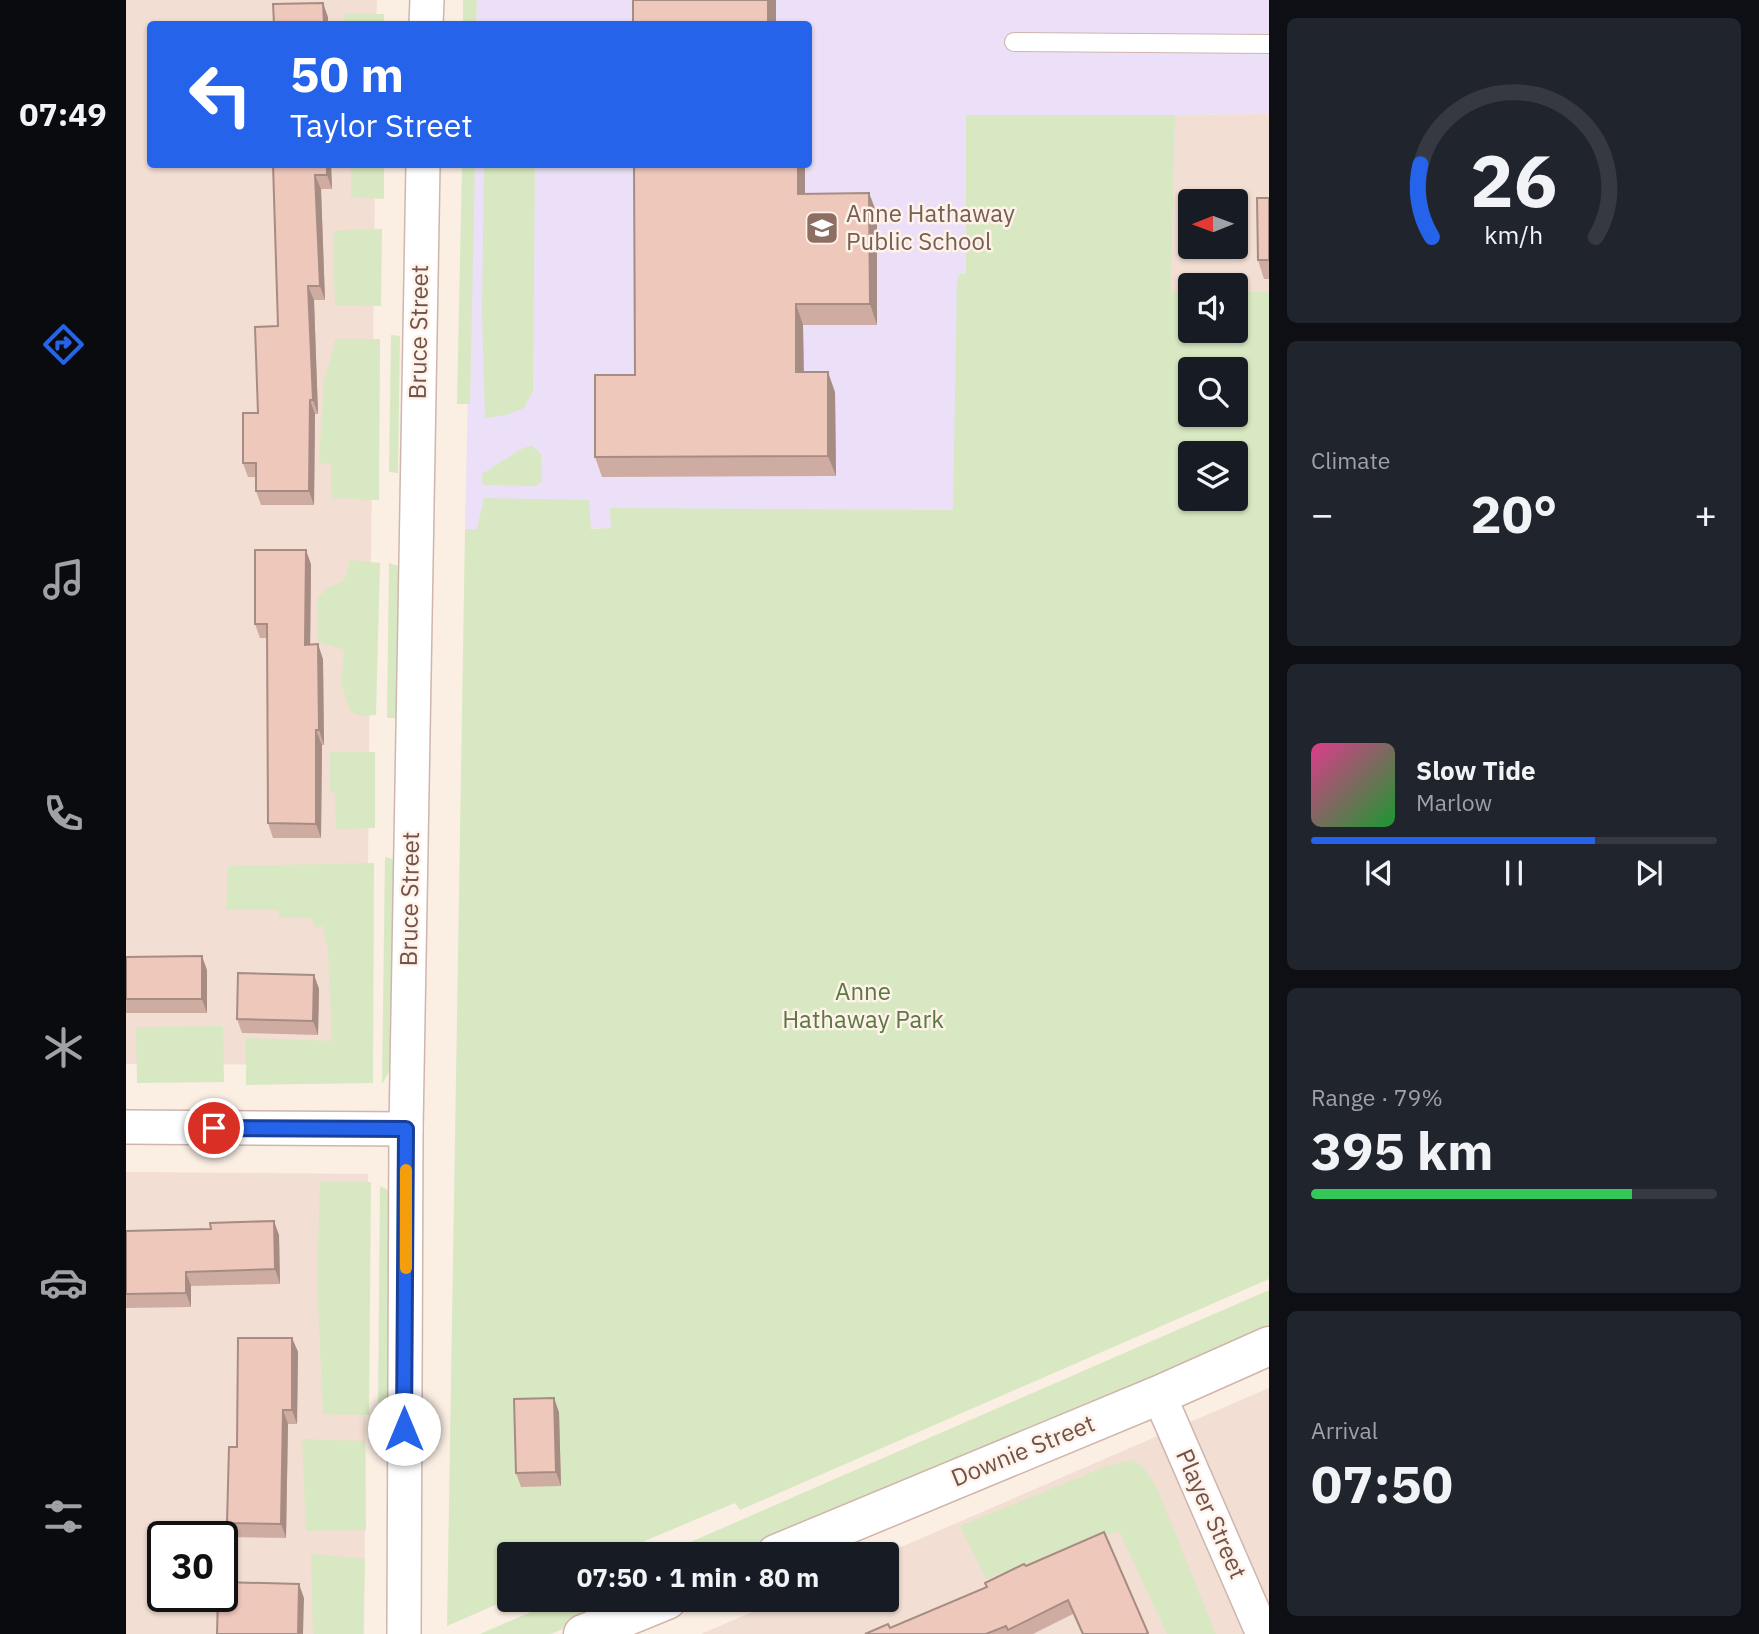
<!DOCTYPE html>
<html lang="en">
<head>
<meta charset="utf-8">
<style>
  body { margin:0; font-family:"IBM Plex Sans",sans-serif; background:#20242c; color:#f1f3f6; height:100vh; display:flex; flex-direction:column; font-size:26px; white-space:nowrap }
  * { box-sizing:border-box; margin:0 }
  p { font-size:23px; color:#9ea1a6 }
  .icon { flex:none; width:38px; height:38px; fill:none; stroke:currentColor; stroke-width:2; stroke-linecap:round; stroke-linejoin:round }
  .map { position:relative; flex:1; overflow:hidden }
  .drawer { display:flex; flex-direction:column; gap:18px; padding:18px; background:#0d0f14; width:490px }
  .drawer>* { flex:none }
  .banner { position:absolute; left:21px; top:21px; width:665px; height:147px; border-radius:7px; box-shadow:0 2px 5px #0004; background:#2563eb; color:#fff; overflow:hidden }
  .needle { width:46px; rotate:269deg }
  .controls { position:absolute; left:1052px; top:189px; display:grid; gap:14px }
  .controls a { display:grid; place-items:center; width:70px; height:70px; border-radius:7px; background:#171b24; box-shadow:0 2px 5px #0004; font-size:35px }
  .speed { position:absolute; left:21px; top:1521px; display:flex; gap:14px; font-size:35px; font-weight:700; text-align:center }
  .speed>* { display:grid; place-content:center; width:91px; height:91px; border-radius:50%; background:#171b24; box-shadow:0 2px 5px #0004; line-height:1 }
  .speed .limit { border:4px solid #111; border-radius:10px; background:#fff; color:#111 }
  .pin { position:absolute; display:grid; place-items:center; width:60px; height:60px; color:#fff; margin:-30px; border:4px solid #fff; border-radius:50%; box-shadow:0 2px 7px #0007 }
  .me { position:absolute; width:77px; margin:-38px; rotate:0deg; stroke-linejoin:round; filter:drop-shadow(0 0 5px #0008) }
  .turn { display:flex; align-items:center; gap:24px; height:147px; padding:0 28px; font-size:32px }
  .turn .icon { width:91px; height:91px; stroke-width:2.5 }
  .turn b { display:block; font-size:49px; line-height:60px }
  .big { font-size:52px; font-weight:700; line-height:1.1 }
  .drawer .widget { flex:1; display:flex; flex-direction:column; justify-content:center; gap:10px; min-width:0; padding:0 24px; border-radius:10px; background:#20242c }
  .drawer .dial { align-items:center; gap:0 }
  .dial svg { height:182px; overflow:visible; fill:none; stroke:#363941; stroke-width:7; stroke-linecap:round; text-anchor:middle }
  .dial text { fill:#f1f3f6; stroke:none }
  .song { display:flex; align-items:center; gap:21px }
  .cover { width:84px; height:84px; border-radius:10px; background:linear-gradient(135deg,hsl(330 70% 55%),hsl(130 70% 35%)) }
  .played { height:7px; border-radius:4px; background:linear-gradient(90deg,#2563eb 70%,#363941 70%) }
  .keys { display:flex; justify-content:space-around; direction:ltr }
  .heat { display:flex; justify-content:space-between; align-items:center; font-size:38px; direction:ltr }
  .charge { height:10px; border-radius:5px; background:linear-gradient(90deg,#34c759 79%,#363941 0) }
  .trip { position:absolute; left:371px; top:1542px; width:402px; height:70px; border-radius:7px; background:#171b24; box-shadow:0 2px 5px #0004; font-weight:700; line-height:70px; text-align:center }
  main { display:flex; flex:1; min-height:0 }
  .tab-bar { display:flex; flex-direction:column; width:126px; justify-content:space-around; align-items:center; background:#090b0e; color:#9ea1a6 }
  .tab-bar .icon { width:49px; height:49px }
  .tab-bar .selected { color:#2563eb }
  .tab-bar b { font-size:32px; color:#f1f3f6 }
  .map>svg:first-child { display:block }
  .residential { fill:#f2ded2; fill-rule:evenodd }
  .education { fill:#ebe0f7 }
  .green { fill:#d8e8c2; fill-rule:evenodd }
  .lines { fill:none; stroke-linecap:round; stroke-linejoin:round }
  .lane-casing { stroke:#ceb6ad; stroke-width:20 }
  .street-casing { stroke:#ceb6ad; stroke-width:36 }
  .secondary-casing { stroke:#d1b5ab; stroke-width:41 }
  .lane { stroke:#fff; stroke-width:18 }
  .street { stroke:#fff; stroke-width:33 }
  .secondary { stroke:#fff; stroke-width:38 }
  .wall { fill:#ceaca2 }
  .shaded-wall { fill:#a78c84 }
  .building { fill:#efc8bc; stroke:#a78c84; stroke-width:2 }
  .route-casing { stroke:#184099; stroke-width:18 }
  .route { stroke:#2563eb; stroke-width:12 }
  .slow { stroke:#f59e0b; stroke-width:12 }
  .labels { text-anchor:middle; stroke-width:5; stroke-linejoin:round; paint-order:stroke }
  .education-label { font-size:24px; fill:#785e54; stroke:#fef2e9; text-anchor:start }
  .street-label { font-size:24px; fill:#72524a; stroke:#fef2e9 }
  .park-label { font-size:24px; fill:#5c7842; stroke:#fef2e9 }
</style>
</head>
<body>
<main>
<nav class="tab-bar">
<b>07:49</b>
<svg class="icon selected" aria-label="directions" viewBox="0 0 24 24"><path d="M12 3l9 9-9 9-9-9zM9 14v-3h6M13 9l2 2-2 2"/></svg>
<svg class="icon" aria-label="music" viewBox="0 0 24 24"><path d="M9 18V5l10-2v13"/><circle cx="6" cy="18" r="3"/><circle cx="16" cy="16" r="3"/></svg>
<svg class="icon" aria-label="phone" viewBox="0 0 24 24"><path d="M5 4h4l2 5-3 2q2 4 5 5l2-3 5 2v4C11 20 4 13 5 4z"/></svg>
<svg class="icon" aria-label="climate" viewBox="0 0 24 24"><path d="M12 3v18M4 7l16 10M4 17L20 7"/></svg>
<svg class="icon" aria-label="car" viewBox="0 0 24 24"><path d="M5 17H2v-5l4-1 3-4h7l3 4 3 1v5h-3M9 17h6M6 11h13"/><circle cx="7" cy="17" r="2"/><circle cx="17" cy="17" r="2"/></svg>
<svg class="icon" aria-label="filters" viewBox="0 0 24 24"><path d="M4 7h16M4 17h16"/><circle cx="9" cy="7" r="2"/><circle cx="15" cy="17" r="2"/></svg>
</nav>
<div class="map">
<svg width="1143" height="1634" viewBox="0 0 1143 1634">
  <rect width="100%" height="100%" fill="#fbeee3"/>
  <!-- residential -->
  <g class="residential">
    <path d="M0 0H251L250 24H24V164L249 165 240 1065 0 1064Z"/>
    <path d="M1143 114V292H1110V285H1064V292H1045L1049 115ZM1064 201H1110V247H1064Z"/>
    <path d="M0 1172 242 1174 238 1634H0ZM37 1536H96V1596H37Z"/>
    <path d="M1143 1388V1634H575L654 1600H761V1554H759Z"/>
  </g>
  <!-- education -->
  <path class="education" d="M351 0H1143V114L1049 115 1045 292 837 527 339 529 347 165 682 164V24H350Z"/>
  <!-- green -->
  <g class="green">
    <path d="M337 0H351L350 24H337Z"/>
    <rect x="218" y="14" width="40" height="10"/>
    <path d="M840 115H1049L1045 292H1064V331H1110V292H1143V1279L614 1510 609 1503 488 1554H383V1599L321 1626 339 529H351L358 498 463 500 465 529 485 528 484 508 827 510 831 279 834 274H840ZM1064 369H1110V415H1064ZM1064 453H1110V499H1064Z"/>
    <path d="M225 165H258V199L225 197Z"/>
    <path d="M336 165H349L344 404H331Z"/>
    <path d="M358 165H409L407 391 398 408 380 415 359 418 356 311Z"/>
    <path d="M256 229 255 306 209 305 207 231Z"/>
    <path d="M265 335 274 336 272 473 263 472Z"/>
    <path d="M210 339H254L253 500 206 498 205 464 193 463 198 380Z"/>
    <path d="M406 446 415 454 416 481 410 486 357 485 356 474 397 448Z"/>
    <path d="M224 560 254 563 250 715 234 716 224 711 215 683 218 650 191 641 192 597 202 588 218 581Z"/>
    <path d="M263 563 272 566 273 718H261Z"/>
    <path d="M204 752H249V828L210 829 209 793 204 792Z"/>
    <path d="M259 857 270 860 266 1067 256 1084Z"/>
    <path d="M248 863 247 1083 120 1085V1038L206 1041 202 950 197 926 189 927 185 918H154L152 910H100L102 866Z"/>
    <path d="M97 1026 98 1082 11 1083 10 1027Z"/>
    <path d="M194 1181 245 1182 243 1415 197 1414 191 1281Z"/>
    <path d="M254 1186 262 1190 268 1209 267 1412H252Z"/>
    <path d="M1143 1290V1328L615 1554H537Z"/>
    <path d="M176 1439 239 1441 240 1530 180 1531Z"/>
    <path d="M1007 1460 1017 1467 1030 1486 1090 1634H1041L993 1531 860 1579 834 1526 981 1466Z"/>
    <path d="M185 1554 239 1559 237 1634H187Z"/>
    <path d="M433 1600H505L425 1634H354Z"/>
  </g>
  <g class="lines">
    <defs>
      <path id="lane" d="M888 42 1143 44"/>
      <g id="street">
        <path d="M300 24 301 0"/>
        <path d="M0 1127 280 1129"/>
        <path d="M1033 1395 1137 1634"/>
        <path d="M278 1634 280 1129 297 164"/>
      </g>
      <g id="secondary">
        <path d="M650 1554 1033 1395 1143 1346"/>
        <path d="M457 1634 541 1600"/>
      </g>
    </defs>
    <!-- lane casing -->
    <use href="#lane" class="lane-casing"/>
    <!-- street casing -->
    <use href="#street" class="street-casing"/>
    <!-- secondary casing -->
    <use href="#secondary" class="secondary-casing"/>
    <!-- lane -->
    <use href="#lane" class="lane"/>
    <!-- street -->
    <use href="#street" class="street"/>
    <!-- secondary -->
    <use href="#secondary" class="secondary"/>
  </g>
  <!-- wall -->
  <g class="wall">
    <path d="M147 164H205L206 189H195L199 300H188L192 414H189L188 505H135L130 491V477H122L117 463 132 413 152 326Z"/>
    <path d="M508 164H679V193H743L751 214V325H677L678 372 709 392 710 476 476 477 469 457 509 375Z"/>
    <path d="M1143 198V279H1138L1132 260Z"/>
    <path d="M185 564 184 645 197 659 198 745H196L195 838H147L142 823 141 638H134L129 624Z"/>
    <path d="M0 957 81 970V1013H0Z"/>
    <path d="M188 975 193 989 192 1035 116 1033 111 1019Z"/>
    <path d="M0 1231 153 1235 154 1284 65 1286V1307L0 1308Z"/>
    <path d="M166 1338 172 1352 171 1424H162L160 1538 106 1537 101 1523 111 1447Z"/>
    <path d="M433 1412 435 1486 395 1487 390 1473Z"/>
    <path d="M978 1532 1022 1634H956L947 1614 907 1634H739L764 1628 861 1587 900 1566Z"/>
  </g>
  <!-- shaded-wall -->
  <g class="shaded-wall">
    <rect x="642" y="0" width="8" height="24"/>
    <path d="M197 3 202 17V24H198Z"/>
    <path d="M201 164H205L206 189 201 175Z"/>
    <path d="M672 164H679V214L672 194Z"/>
    <path d="M189 175 195 189 199 300 194 286Z"/>
    <path d="M743 193 751 214V325L744 304Z"/>
    <path d="M182 286 188 300 192 414 187 400Z"/>
    <path d="M670 304 677 325 678 393 670 372Z"/>
    <path d="M702 372 709 392 710 476 702 456Z"/>
    <path d="M184 400 189 414 188 505 183 491Z"/>
    <path d="M180 550 185 564 184 659 179 645Z"/>
    <path d="M192 644 197 659 198 745 193 730Z"/>
    <path d="M190 730 196 745 195 838 190 824Z"/>
    <path d="M76 956 81 970V1013L76 999Z"/>
    <path d="M188 975 193 989 192 1035 187 1021Z"/>
    <path d="M148 1221 153 1235 154 1284 149 1269Z"/>
    <path d="M60 1272 65 1286V1307L60 1293Z"/>
    <path d="M166 1338 172 1352 171 1424 166 1410Z"/>
    <path d="M428 1398 433 1412 435 1486 430 1472Z"/>
    <path d="M157 1410 162 1424 160 1538 155 1524Z"/>
    <path d="M173 1584 178 1598 177 1634H172Z"/>
  </g>
  <!-- building -->
  <g class="building">
    <rect x="507" y="0" width="135" height="24"/>
    <path d="M197 3 198 24H148L147 4Z"/>
    <path d="M147 164H201V175H189L194 286H182L187 400H184L183 491H130V463H117V413H132L129 327 152 326Z"/>
    <path d="M508 164H672V194L743 193 744 304H670V372H702V456L469 457V375H509Z"/>
    <path d="M1131 198H1143V260H1132Z"/>
    <path d="M129 550H180L179 645 192 644 193 730H190V824L142 823 141 624H129Z"/>
    <path d="M76 956V999H0V957Z"/>
    <path d="M112 973 188 975 187 1021 111 1019Z"/>
    <path d="M148 1221 149 1269 60 1272V1293L0 1294V1231L85 1229 84 1223Z"/>
    <path d="M112 1338H166V1410H157L155 1524 101 1523 103 1447H111Z"/>
    <path d="M428 1398 430 1472 390 1473 388 1399Z"/>
    <path d="M978 1532 1022 1633 1020 1634H957L942 1600 882 1630 880 1626 860 1634H739L762 1624 764 1628 861 1587 859 1583 898 1564 900 1566Z"/>
    <path d="M96 1582 173 1584 172 1634H91L92 1596H96Z"/>
  </g>
  <g class="lines">
    <defs>
      <path id="route" d="M88 1128 280 1129 278 1429"/>
    </defs>
    <!-- route casing -->
    <use href="#route" class="route-casing"/>
    <!-- route -->
    <use href="#route" class="route"/>
    <!-- slow -->
    <path class="slow" d="M280 1268V1170"/>
  </g>
  <!-- icons -->
  <defs>
    <symbol id="school-square" viewBox="-11 -11 22 22"><rect x="-9" y="-9" width="18" height="18" rx="4" fill="#8d6e63" stroke="#fef2e9"/><path d="M0-5L7-2L0 1L-7-2ZM-4 1L0 2.5L4 1V4Q0 6-4 4Z" fill="#fff"/></symbol>
  </defs>
  <g fill-rule="evenodd">
    <use href="#school-square" x="677" y="209" width="38" height="38"/>
  </g>
  <g class="labels">
    <!-- education labels -->
    <g class="education-label">
      <text x="720" y="222">Anne Hathaway<tspan x="720" dy="28">Public School</tspan></text>
    </g>
    <!-- street labels -->
    <g class="street-label">
      <text transform="translate(293 332) rotate(-89)" y="8">Bruce Street</text>
      <text transform="translate(284 899) rotate(-89)" y="8">Bruce Street</text>
      <text transform="translate(897 1451) rotate(-22)" y="8">Downie Street</text>
      <text transform="translate(1085 1514) rotate(66)" y="8">Player Street</text>
    </g>
    <!-- park labels -->
    <g class="park-label">
      <text x="737" y="1000">Anne<tspan x="737" dy="28">Hathaway Park</tspan></text>
    </g>
  </g>
</svg>
<div class="controls">
<a><svg class="needle" viewBox="-14 -14 28 28"><path d="M0-13l5 13h-10z" fill="#e53935"/><path d="M0 13l5-13h-10z" fill="#9ea1a6"/></svg></a>
<a><svg class="icon" aria-label="sound" viewBox="0 0 24 24"><path d="M4 9h4l5-4v14l-5-4H4zM17 9q2 3 0 6"/></svg></a>
<a><svg class="icon" aria-label="search" viewBox="0 0 24 24"><circle cx="10" cy="10" r="6"/><path d="M15 15l6 6"/></svg></a>
<a><svg class="icon" aria-label="layers" viewBox="0 0 24 24"><path d="M12 4l9 5-9 5-9-5zM3 14l9 5 9-5"/></svg></a>
</div>
<div class="speed"><div class="limit">30</div></div>
<div class="pin" style="left:88px;top:1128px;background:#d93025"><svg class="icon" aria-label="arrive" viewBox="0 0 24 24"><path d="M6 21V4h12l-3 4 3 4H6"/></svg></div>
<svg class="me" style="left:278px;top:1429px" viewBox="-20 -20 40 40"><circle r="19" fill="#fff"/><path d="M0-13L10 11 0 6-10 11z" fill="#2563eb"/></svg>
<div class="trip">07:50 · 1 min · 80 m</div>
<div class="banner">
<div class="turn"><svg class="icon" aria-label="left" viewBox="0 0 24 24"><path d="M17 20v-9H6M10 6l-5 5 5 5"/></svg><div><b>50 m</b>Taylor Street</div></div>
</div>
</div>
<section class="drawer">
<div class="widget dial"><svg viewBox="0 0 100 80">
<path d="M14 69A42 42 0 1 1 86 69"/>
<path d="M14 69A42 42 0 0 1 9 37" stroke="#2563eb"/>
<text x="50" y="56" font-size="32" font-weight="700">26</text>
<text x="50" y="72" font-size="11">km/h</text>
</svg></div>
<div class="widget"><p>Climate</p>
<div class="heat"><a>−</a><b class="big">20°</b><a>+</a></div>
</div>
<div class="widget">
<div class="song"><i class="cover"></i><div><b>Slow Tide</b><p>Marlow</p></div></div>
<div class="played"></div>
<div class="keys"><svg class="icon" aria-label="previous" viewBox="0 0 24 24"><path d="M18 5L8 12l10 7zM5 5v14"/></svg><svg class="icon" aria-label="pause" viewBox="0 0 24 24"><path d="M8 5v14M16 5v14"/></svg><svg class="icon" aria-label="next" viewBox="0 0 24 24"><path d="M6 5l10 7-10 7zM19 5v14"/></svg></div>
</div>
<div class="widget"><p>Range · 79%</p><b class="big">395 km</b><div class="charge"></div></div>
<div class="widget"><p>Arrival</p><b class="big">07:50</b></div>
</section>
</main>
</body>
</html>
